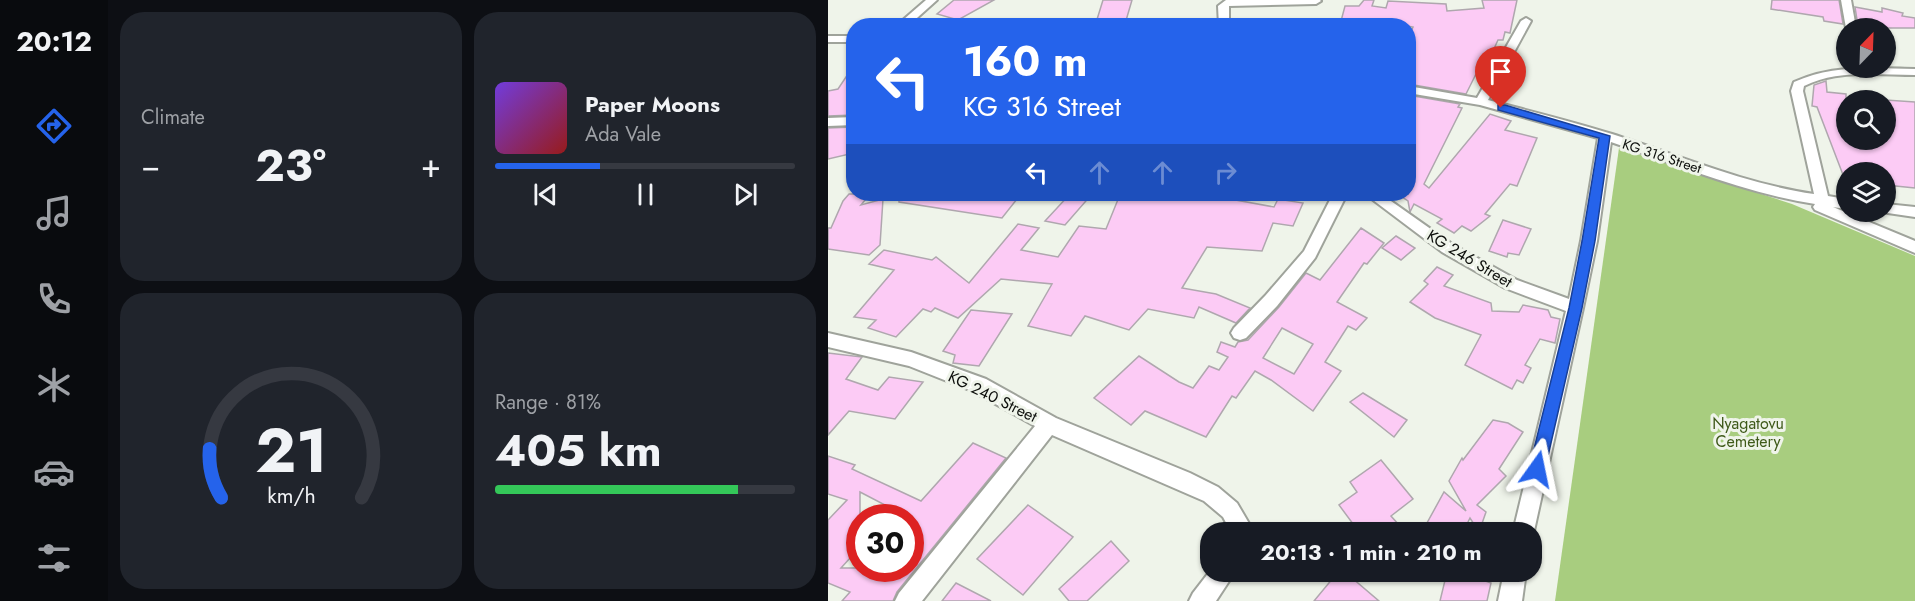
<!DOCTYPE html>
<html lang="en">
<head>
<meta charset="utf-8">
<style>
  body { margin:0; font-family:Jost,sans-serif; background:#20242c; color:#f1f3f6; height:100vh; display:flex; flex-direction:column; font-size:22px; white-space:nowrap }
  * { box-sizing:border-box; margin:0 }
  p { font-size:20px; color:#9ea1a6 }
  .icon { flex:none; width:33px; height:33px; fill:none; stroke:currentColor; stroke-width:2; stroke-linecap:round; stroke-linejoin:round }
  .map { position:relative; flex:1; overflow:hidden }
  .drawer { display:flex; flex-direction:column; gap:12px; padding:12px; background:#0d0f14; width:720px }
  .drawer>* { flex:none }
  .banner { position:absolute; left:18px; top:18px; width:570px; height:183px; border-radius:24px; box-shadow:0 2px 4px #0004; background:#2563eb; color:#fff; overflow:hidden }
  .needle { width:39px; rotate:23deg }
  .buttons { position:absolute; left:1008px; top:18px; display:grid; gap:12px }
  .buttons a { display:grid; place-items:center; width:60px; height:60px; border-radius:50%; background:#171b24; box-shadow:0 2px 4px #0004; font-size:30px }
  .speed { position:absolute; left:18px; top:504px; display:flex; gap:12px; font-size:30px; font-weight:700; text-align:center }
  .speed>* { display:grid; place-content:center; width:78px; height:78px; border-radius:50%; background:#171b24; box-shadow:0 2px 4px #0004; line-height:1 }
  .speed .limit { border:9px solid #d22; background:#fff; color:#111 }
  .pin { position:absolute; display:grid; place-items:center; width:51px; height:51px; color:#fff; margin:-62px -26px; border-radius:50% 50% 50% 0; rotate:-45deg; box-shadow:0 0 6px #0007 }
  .pin .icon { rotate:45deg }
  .me { position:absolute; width:66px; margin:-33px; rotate:12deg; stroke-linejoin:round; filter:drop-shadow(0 0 4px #0008) }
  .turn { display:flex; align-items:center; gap:21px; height:126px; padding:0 18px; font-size:27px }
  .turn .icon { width:78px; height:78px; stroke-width:2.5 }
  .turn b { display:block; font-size:42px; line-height:51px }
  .lanes { display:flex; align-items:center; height:57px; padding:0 18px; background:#0003; justify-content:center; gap:30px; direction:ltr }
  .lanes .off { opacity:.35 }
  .big { font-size:45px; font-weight:700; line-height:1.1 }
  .drawer .card { flex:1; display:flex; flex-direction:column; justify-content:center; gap:9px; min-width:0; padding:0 21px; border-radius:24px; background:#20242c }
  .drawer .dial { align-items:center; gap:0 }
  .dial svg { height:156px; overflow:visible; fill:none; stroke:#363941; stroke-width:7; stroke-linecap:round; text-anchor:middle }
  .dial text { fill:#f1f3f6; stroke:none }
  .song { display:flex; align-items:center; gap:18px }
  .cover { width:72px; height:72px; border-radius:9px; background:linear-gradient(135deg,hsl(260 70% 55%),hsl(0 70% 35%)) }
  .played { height:6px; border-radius:3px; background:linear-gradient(90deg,#2563eb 35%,#363941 35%) }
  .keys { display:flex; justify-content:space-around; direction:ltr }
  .heat { display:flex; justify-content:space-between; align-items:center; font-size:33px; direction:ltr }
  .charge { height:9px; border-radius:4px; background:linear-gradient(90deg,#34c759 81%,#363941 0) }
  .drawer .tiles { flex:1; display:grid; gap:12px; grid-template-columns:repeat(2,1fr) }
  .trip { position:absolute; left:372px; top:522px; width:342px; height:60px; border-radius:24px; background:#171b24; box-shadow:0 2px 4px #0004; font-weight:700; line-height:60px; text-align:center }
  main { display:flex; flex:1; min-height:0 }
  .tabs { display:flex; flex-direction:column; width:108px; justify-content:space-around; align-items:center; background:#090b0e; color:#9ea1a6 }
  .tabs .icon { width:42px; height:42px }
  .tabs .on { color:#2563eb }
  .tabs b { font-size:27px; color:#f1f3f6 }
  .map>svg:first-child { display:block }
  .green { fill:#a8cd7f }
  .building { fill:#fccbf5; stroke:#afa7ae; stroke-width:1.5; fill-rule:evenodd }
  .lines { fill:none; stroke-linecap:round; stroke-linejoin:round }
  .minor-casing { stroke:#9fa39b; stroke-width:4 }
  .minor { fill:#fff; fill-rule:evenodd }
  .route { fill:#2563eb; stroke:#184099; stroke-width:1.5 }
  .labels { text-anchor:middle; stroke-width:6; stroke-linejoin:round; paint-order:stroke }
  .far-street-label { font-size:14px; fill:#0c0e0b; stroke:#eff4ea }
  .street-label { font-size:16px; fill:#0c0e0b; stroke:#eff4ea }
  .park-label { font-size:16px; fill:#3f5a1a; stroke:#eff4ea }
</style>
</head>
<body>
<main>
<nav class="tabs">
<b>20:12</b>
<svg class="icon on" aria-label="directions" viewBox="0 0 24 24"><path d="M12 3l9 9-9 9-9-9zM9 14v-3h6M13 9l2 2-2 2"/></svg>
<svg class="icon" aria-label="music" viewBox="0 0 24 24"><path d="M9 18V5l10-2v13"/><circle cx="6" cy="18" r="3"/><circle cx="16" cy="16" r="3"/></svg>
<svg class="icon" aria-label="phone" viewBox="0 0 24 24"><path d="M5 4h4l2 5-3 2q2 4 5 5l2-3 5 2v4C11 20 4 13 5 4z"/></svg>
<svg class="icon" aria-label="climate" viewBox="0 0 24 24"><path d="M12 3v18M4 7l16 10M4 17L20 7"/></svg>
<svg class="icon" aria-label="car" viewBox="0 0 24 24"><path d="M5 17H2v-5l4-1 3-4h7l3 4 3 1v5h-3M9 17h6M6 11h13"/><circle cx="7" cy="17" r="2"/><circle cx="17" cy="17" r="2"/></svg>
<svg class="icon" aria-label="filters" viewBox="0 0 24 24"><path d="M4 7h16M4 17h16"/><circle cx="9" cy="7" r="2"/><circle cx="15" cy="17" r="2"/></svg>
</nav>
<section class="drawer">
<div class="tiles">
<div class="card"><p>Climate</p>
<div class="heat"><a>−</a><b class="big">23°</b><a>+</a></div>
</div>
<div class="card">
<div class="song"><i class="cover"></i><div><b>Paper Moons</b><p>Ada Vale</p></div></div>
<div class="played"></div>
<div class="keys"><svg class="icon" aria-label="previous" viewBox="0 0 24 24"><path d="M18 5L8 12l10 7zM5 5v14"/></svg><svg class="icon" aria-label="pause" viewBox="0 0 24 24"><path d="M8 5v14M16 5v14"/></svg><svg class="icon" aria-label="next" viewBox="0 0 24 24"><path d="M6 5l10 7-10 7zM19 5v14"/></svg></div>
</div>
<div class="card dial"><svg viewBox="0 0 100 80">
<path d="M14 69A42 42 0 1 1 86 69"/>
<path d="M14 69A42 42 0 0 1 8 44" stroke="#2563eb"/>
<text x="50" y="56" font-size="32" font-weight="700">21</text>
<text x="50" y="72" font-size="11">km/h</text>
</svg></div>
<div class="card"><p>Range · 81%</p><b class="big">405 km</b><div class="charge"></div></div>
</div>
</section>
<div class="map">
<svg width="1087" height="601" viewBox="0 0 1087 601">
  <rect width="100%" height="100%" fill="#eff4ea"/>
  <!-- green -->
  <path class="green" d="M791 148 964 204 1087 256V601H727Z"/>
  <!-- building -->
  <g class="building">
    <path d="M126 0H166L130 20 109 14Z"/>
    <path d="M275 0H304L297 24 267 26Z"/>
    <path d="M536 0H546L544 6 558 8 560 1 618 4 619 11 656 8 654 0H689L682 33 677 32 675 40H670L665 51 660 50 638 94 580 84V37L585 27 541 20 540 23 513 21 517 6H531Z"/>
    <path d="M944 0H1011L1015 24 996 21 995 17 943 9Z"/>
    <path d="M1027 7 1054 12V8L1075 13 1074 16 1087 18V28H1037L1030 26Z"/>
    <path d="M26 65V115L0 116V91L10 89Z"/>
    <path d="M998 81 999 92 1018 94V140H1058V100L1087 102V188L1058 185V172H1018L1017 180 989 107 984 106 986 85Z"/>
    <path d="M580 95 632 104 630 107 634 108 596 184 601 188 662 114 683 121 677 130 709 138 689 186 682 184 657 214 662 216 643 231 634 226 626 233 609 223 614 219 586 204 582 212 580 201 571 195 580 194Z"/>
    <path d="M26 127V153L0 159V128Z"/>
    <path d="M21 194H42L33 205 55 199 52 245 41 255 0 249V228H3L15 201Z"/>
    <path d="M71 194H193L174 218 71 202Z"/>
    <path d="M242 194H264L237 225 217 221Z"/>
    <path d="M317 194H375L446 207 450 199 475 203 465 226 445 223 434 251 379 247 354 288 388 294 422 308 408 323 371 307 366 318 320 309 301 330 257 316 243 336 200 326 224 284 173 279 130 318 107 308 103 312 95 309 68 337 40 328 48 320 26 317 66 270 41 264 56 250 104 260 108 257 141 283 190 224 211 228 193 250 230 257 251 226 278 229 291 197H314Z"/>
    <path d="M675 220 703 229 691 255 680 253 679 257 661 251Z"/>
    <path d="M533 228 556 243 539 264 536 263 509 302 539 318 528 330 520 326 497 362 513 371 485 411 443 380 427 371 408 398 404 396 378 437 317 411 303 425 266 398 311 356 351 382 365 388 381 366 391 370 400 357 389 352 393 342 407 347 410 342 420 340 451 307 478 273 492 280ZM454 328 485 344 466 374 435 358Z"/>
    <path d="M568 236 587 248 573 260 554 248Z"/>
    <path d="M609 267 625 275 616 286 663 303 664 311 691 312 695 305 720 310 723 317 732 319 727 343 712 339 697 365 703 368 695 383 689 380 684 389 637 365 653 335 607 318 582 302 600 284 596 281Z"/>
    <path d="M143 310 184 314 151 366 125 363 127 355 115 351Z"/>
    <path d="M0 353 34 357 18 379 50 390 61 377 95 382 67 419 21 411 0 435Z"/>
    <path d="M535 393 579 420 566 437 522 402Z"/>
    <path d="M665 420 680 423 695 432 671 469 678 476 649 505 658 512 651 532 642 518 635 532H594L616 492 638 511 621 481 634 458 635 460Z"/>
    <path d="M145 443 178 458 69 592 65 601H14L22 592 0 583V520L19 500 0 494V456L27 465 24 469 93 501ZM32 492 82 518V568H13L32 547Z"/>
    <path d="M553 460 585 499 563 516 571 525 562 532H531L511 505 529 492 522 482Z"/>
    <path d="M200 505 245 537 195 595 149 559Z"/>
    <path d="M283 541 301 561 259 601H241L231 589Z"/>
    <path d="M510 572H517L551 601H486Z"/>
    <path d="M619 572H633L663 583 659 601H612Z"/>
    <path d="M128 583 163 601H114Z"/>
  </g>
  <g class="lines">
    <defs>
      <g id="minor">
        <path d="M98 0H109L80 26H68Z"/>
        <path d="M398 0H492L493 1 488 4 401 6V26H391L390 6Z"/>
        <path d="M1013 0H1023L1028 28H1018Z"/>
        <path d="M698 18 703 21 660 100C701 111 743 121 784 134 850 155 917 184 986 194L963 91 966 82C1005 64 1046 68 1087 69V75C1050 75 1010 69 976 86L975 91 1000 196 1018 199V209L1005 207 1087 241V253L987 210 985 207 987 204C917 193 849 165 783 142L769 241 755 308 704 540V532H685L738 311 677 288 614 252 537 194H553L624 244 689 280 741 299 753 241 770 138 652 105 580 93V86L649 98 693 21Z"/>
        <rect x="0" y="36" width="26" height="6"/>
        <path d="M26 117V125L0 126V118Z"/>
        <path d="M505 194H519L487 258 449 306 418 338 412 340 406 338 403 333 406 328 437 296 476 251Z"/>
        <path d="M1058 204 1087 207V217L1053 212H1058Z"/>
        <path d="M0 333 83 352 158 379 228 418 362 473 390 487 409 503 426 532H403L395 517 376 501 224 435 94 601H67L71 593 207 426 144 391 81 366 0 347Z"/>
        <path d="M382 571 407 572 388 601H361L365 593Z"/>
        <path d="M676 572H698L694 601H670Z"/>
      </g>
    </defs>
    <!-- minor casing -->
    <use href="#minor" class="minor-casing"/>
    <!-- minor -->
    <use href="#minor" class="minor"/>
  </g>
  <!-- route -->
  <path class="route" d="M670 105H677L782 136 767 241 754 308 717 469 715 475 709 477 703 475 701 469 741 308 754 241 771 138 670 110Z"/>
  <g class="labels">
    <!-- far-street labels -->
    <g class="far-street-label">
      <text transform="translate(834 156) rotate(18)" y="5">KG 316 Street</text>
    </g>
    <!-- street labels -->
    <g class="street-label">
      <text transform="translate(642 258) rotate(31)" y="6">KG 246 Street</text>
      <text transform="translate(165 396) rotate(26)" y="6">KG 240 Street</text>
    </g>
    <!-- park labels -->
    <g class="park-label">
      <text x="920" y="429">Nyagatovu<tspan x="920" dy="18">Cemetery</tspan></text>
    </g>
  </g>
</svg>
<div class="buttons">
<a><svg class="needle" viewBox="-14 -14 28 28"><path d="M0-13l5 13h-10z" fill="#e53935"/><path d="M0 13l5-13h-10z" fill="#9ea1a6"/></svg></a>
<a><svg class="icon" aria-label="search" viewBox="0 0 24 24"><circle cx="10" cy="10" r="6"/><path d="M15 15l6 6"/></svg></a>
<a><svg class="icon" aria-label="layers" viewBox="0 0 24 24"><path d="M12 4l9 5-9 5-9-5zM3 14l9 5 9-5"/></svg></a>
</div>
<div class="speed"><div class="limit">30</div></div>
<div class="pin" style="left:673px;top:108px;background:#d93025"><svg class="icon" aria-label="arrive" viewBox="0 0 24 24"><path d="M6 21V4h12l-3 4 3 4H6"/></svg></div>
<svg class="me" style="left:709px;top:469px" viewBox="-20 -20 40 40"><path d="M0-17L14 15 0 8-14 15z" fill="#2563eb" stroke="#fff" stroke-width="4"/></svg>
<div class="trip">20:13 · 1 min · 210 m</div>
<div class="banner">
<div class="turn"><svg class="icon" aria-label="left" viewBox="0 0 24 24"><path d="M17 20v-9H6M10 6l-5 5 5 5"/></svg><div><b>160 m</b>KG 316 Street</div></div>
<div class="lanes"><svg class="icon" aria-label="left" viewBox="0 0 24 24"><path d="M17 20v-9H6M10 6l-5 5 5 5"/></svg><svg class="icon off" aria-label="ahead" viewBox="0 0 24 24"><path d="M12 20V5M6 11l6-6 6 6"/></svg><svg class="icon off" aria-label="ahead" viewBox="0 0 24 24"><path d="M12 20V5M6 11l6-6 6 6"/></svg><svg class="icon off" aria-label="right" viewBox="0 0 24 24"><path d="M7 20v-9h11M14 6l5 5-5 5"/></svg></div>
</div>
</div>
</main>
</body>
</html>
